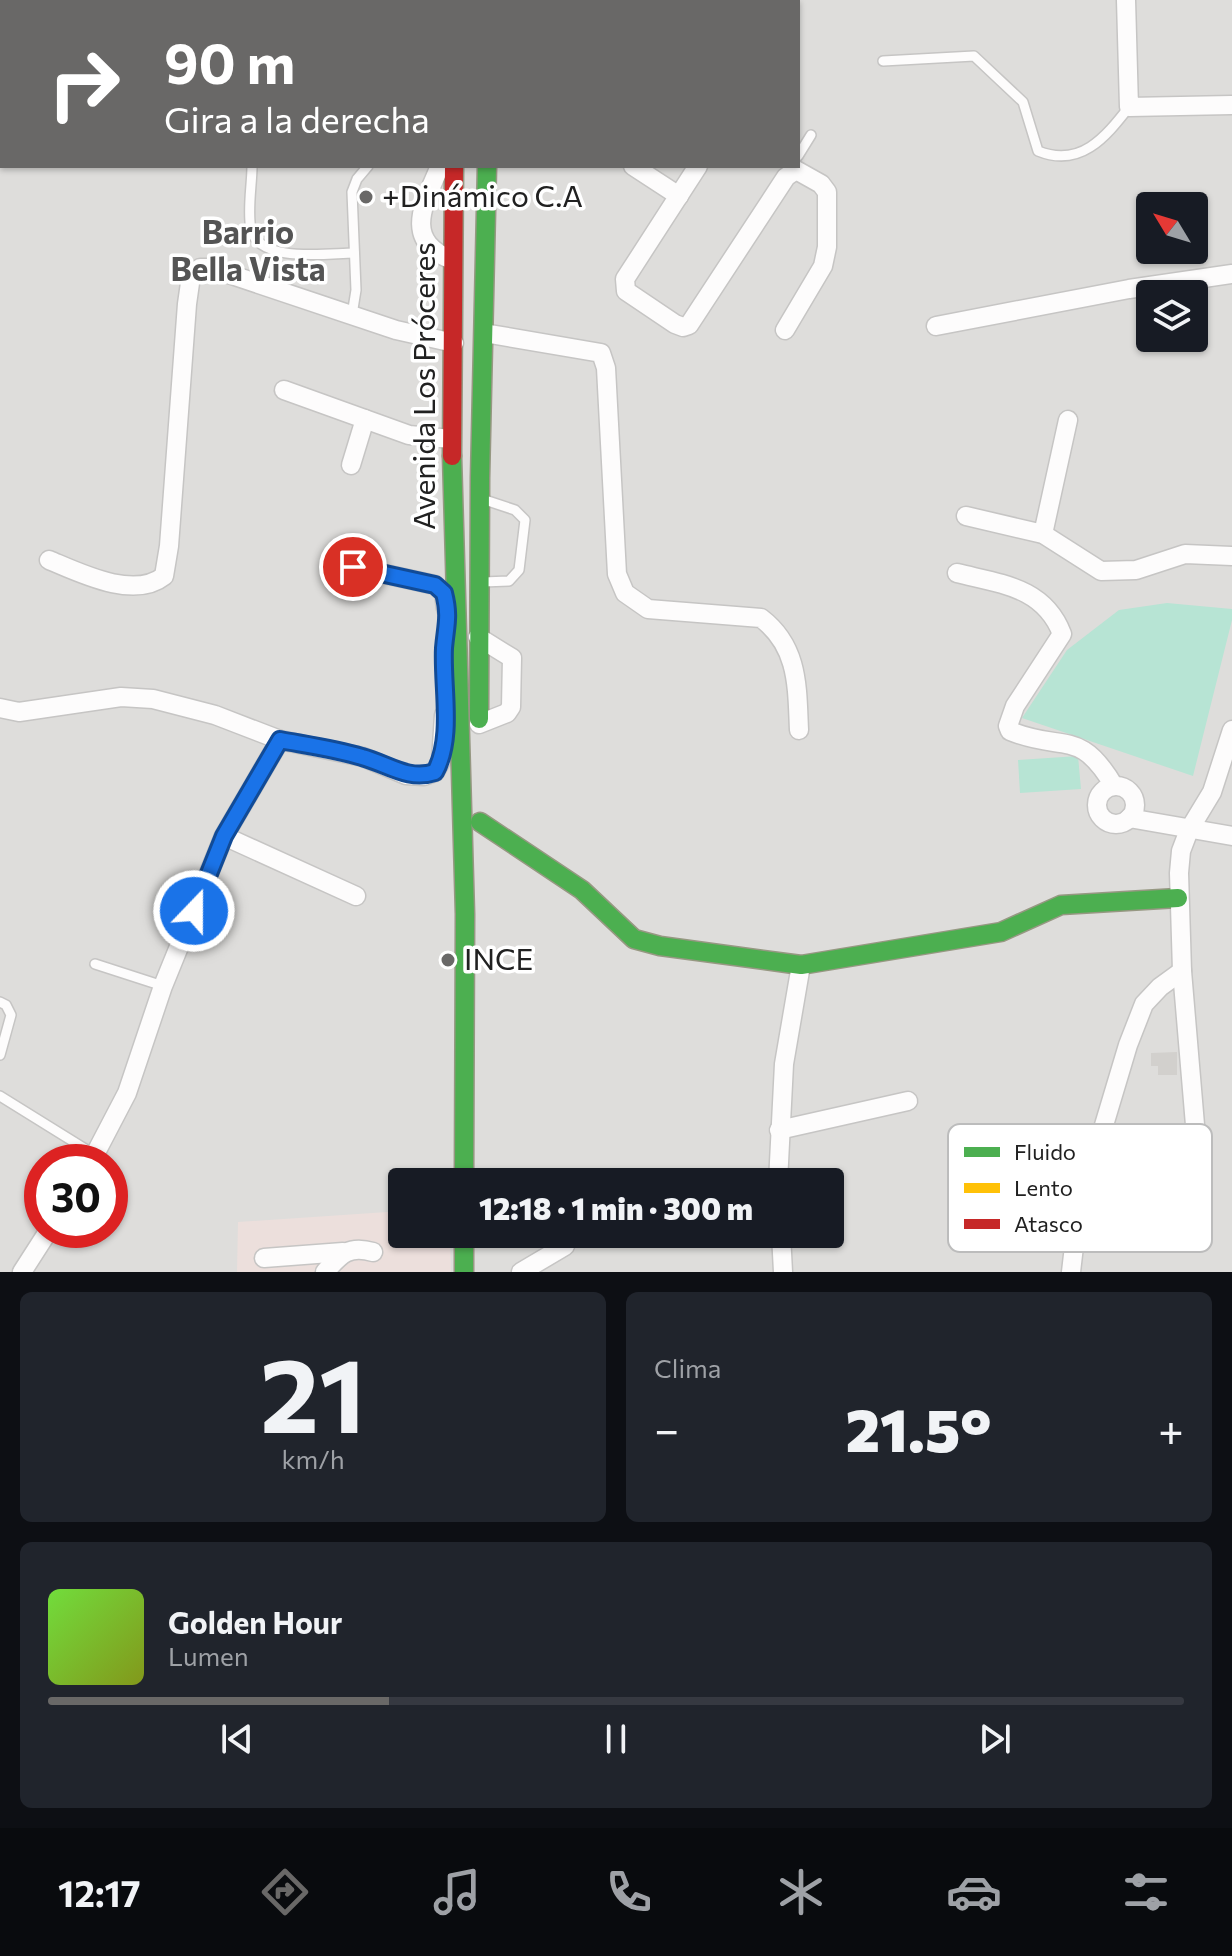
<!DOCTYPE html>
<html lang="es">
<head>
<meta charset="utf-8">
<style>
  body { margin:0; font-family:Commissioner,sans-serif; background:#20242c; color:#f1f3f6; height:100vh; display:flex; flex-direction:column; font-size:30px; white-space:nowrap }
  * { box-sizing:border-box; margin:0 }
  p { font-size:26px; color:#9ea1a6 }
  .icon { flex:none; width:44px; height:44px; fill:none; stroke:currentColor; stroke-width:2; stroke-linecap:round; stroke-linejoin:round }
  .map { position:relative; height:1272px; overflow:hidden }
  .side { display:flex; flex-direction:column; gap:20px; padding:20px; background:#0d0f14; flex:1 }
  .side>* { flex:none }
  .banner { position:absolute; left:0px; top:0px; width:800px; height:168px; box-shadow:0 2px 6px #0004; background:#696867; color:#fff; overflow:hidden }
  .needle { width:52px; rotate:308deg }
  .fabs { position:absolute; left:1136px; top:192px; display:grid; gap:16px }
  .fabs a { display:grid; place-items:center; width:72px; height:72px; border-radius:8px; background:#171b24; box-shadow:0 2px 6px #0004; font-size:40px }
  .speed { position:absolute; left:24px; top:1144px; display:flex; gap:16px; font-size:40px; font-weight:700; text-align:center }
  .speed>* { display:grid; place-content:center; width:104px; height:104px; border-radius:50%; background:#171b24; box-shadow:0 2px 6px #0004; line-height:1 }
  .speed .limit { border:12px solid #d22; background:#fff; color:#111 }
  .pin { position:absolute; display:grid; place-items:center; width:68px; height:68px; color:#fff; margin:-34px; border:4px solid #fff; border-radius:50%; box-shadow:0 2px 8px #0007 }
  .me { position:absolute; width:88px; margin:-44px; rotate:22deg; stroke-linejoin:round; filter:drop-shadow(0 0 6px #0008) }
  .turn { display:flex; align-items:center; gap:28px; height:168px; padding:0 32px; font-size:36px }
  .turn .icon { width:104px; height:104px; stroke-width:2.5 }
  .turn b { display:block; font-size:56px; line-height:68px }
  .big { font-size:60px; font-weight:800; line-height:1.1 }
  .side .widget { flex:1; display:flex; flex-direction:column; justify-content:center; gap:12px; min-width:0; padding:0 28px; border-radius:12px; background:#20242c }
  .side .dial { align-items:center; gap:0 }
  .dial b { font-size:104px; line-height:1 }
  .song { display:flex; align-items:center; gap:24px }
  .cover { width:96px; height:96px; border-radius:12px; background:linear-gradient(135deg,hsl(100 70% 55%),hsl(70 70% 35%)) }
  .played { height:8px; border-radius:4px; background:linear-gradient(90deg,#696867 30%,#363941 30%) }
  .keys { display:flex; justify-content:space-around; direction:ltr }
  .heat { display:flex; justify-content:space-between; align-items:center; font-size:44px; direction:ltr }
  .side .tiles { flex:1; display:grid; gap:20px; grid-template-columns:1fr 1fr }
  .widget:last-child { grid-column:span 2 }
  .trip { position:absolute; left:388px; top:1168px; width:456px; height:80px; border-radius:8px; background:#171b24; box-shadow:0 2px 6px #0004; font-weight:800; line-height:80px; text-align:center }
  .menu { display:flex; height:128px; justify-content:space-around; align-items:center; background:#090b0e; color:#9ea1a6 }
  .menu .icon { width:56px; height:56px }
  .menu .active { color:#696867 }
  .menu b { font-size:36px; color:#f1f3f6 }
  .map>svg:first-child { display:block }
  .residential { fill:#dedddb; fill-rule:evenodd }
  .commercial { fill:#ecdfdc }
  .pitch { fill:#b7e4d4 }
  .building { fill:#d2d0cd }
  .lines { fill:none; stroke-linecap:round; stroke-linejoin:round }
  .lane-casing { stroke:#c6c5c4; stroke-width:12 }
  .street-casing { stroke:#c6c5c4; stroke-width:21 }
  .fast-casing { stroke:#969882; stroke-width:21 }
  .slow-casing { stroke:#969882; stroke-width:21 }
  .jam-casing { stroke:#969882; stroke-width:21 }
  .lane { stroke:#fdfcfc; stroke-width:9 }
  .street { stroke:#fdfcfc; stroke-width:18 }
  .fast { stroke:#4caf50; stroke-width:18 }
  .slow { stroke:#ffc107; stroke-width:18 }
  .jam { stroke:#c62828; stroke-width:18 }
  .route-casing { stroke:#114b97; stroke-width:20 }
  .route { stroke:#1a73e8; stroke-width:14 }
  .poi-dot { fill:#696867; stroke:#fff; stroke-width:3 }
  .labels { text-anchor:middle; stroke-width:7; stroke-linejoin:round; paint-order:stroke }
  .poi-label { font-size:30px; fill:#212121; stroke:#fff; text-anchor:start }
  .street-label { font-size:30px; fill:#212121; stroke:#fff }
  .neighbourhood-label { font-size:32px; font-weight:bold; fill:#545454; stroke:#fff }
  .key { fill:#fff; stroke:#bcbcbc; stroke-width:2 }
  .key-label { font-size:22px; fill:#212121 }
</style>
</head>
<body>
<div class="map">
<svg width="1232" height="1272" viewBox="0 0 1232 1272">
  <rect width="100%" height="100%" fill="#efedea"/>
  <!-- residential -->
  <path class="residential" d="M0 0H1232V1272H0ZM2 2H798V166H2ZM1150 206H1194V250H1150ZM1150 294H1194V338H1150ZM42 1162H110V1230H42ZM402 1182H830V1234H402Z"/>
  <!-- commercial -->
  <path class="commercial" d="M402 1211V1234H450L451 1272H237L238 1222Z"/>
  <!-- pitch -->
  <g class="pitch">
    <path d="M1167 603 1232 609V620L1193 776 1022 718 1067 650 1119 610Z"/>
    <path d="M1078 756 1081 789 1020 793 1018 760Z"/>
  </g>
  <!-- building -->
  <path class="building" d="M1177 1052V1075H1158V1066H1151V1053Z"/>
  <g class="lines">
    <defs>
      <g id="lane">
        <path d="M383 2 384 0"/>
        <path d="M883 61 974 56 1023 102 1038 151C1080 168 1105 138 1129 107"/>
        <path d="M798 156 811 135"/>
        <path d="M252 166C252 185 247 211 251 229 259 264 328 253 354 253"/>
        <path d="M352 315 356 290 352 192 357 179 368 166"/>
        <path d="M483 582 509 581 519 570 525 520 515 510 485 500"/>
        <path d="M95 964 163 986"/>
        <path d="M0 1002 6 1005 11 1015 0 1055"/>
        <path d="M0 1096 95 1155"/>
      </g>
      <g id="street">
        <path d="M1126 0 1129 107 1232 105"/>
        <path d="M440 166C424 204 402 240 452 260"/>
        <path d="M633 166 679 196"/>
        <path d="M698 166 625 279 626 291 675 324 683 327 689 325 786 177 796 170 821 184 827 192V247L823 266 785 330"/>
        <path d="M936 326 1129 289 1232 274"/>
        <path d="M484 333 601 353 606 368 617 574 625 593 648 609 761 618C799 647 797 687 799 730"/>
        <path d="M284 390 409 435 451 439"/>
        <path d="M351 465 365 419"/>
        <path d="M966 516 1043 534 1101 571 1136 570 1185 554 1232 556"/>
        <path d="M1043 534 1068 420"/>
        <path d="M49 560C80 573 134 600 164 576L169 546 187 304 191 276 200 268H211L396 330 454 343"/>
        <path d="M353 567 435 585 444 593 446 609"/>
        <path d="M957 573C1001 584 1044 587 1062 634L1015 706 1008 726 1010 731C1064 753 1079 727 1114 786"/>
        <path d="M478 637 512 658 511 707 507 713 479 724"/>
        <path d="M0 708 19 712 121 697 153 699 215 715 280 740 363 757 406 775 424 776 435 772 441 761 444 715"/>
        <circle cx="1116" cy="805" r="19"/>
        <path d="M1129 818 1232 836"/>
        <path d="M224 836 356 896"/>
        <path d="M779 1130 908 1101"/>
        <path d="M91 1162 127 1093 163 986 224 836 280 740"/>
        <path d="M778 1182 784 1064 801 965"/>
        <path d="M1200 1184 1182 971 1179 873 1181 851 1189 830 1212 792 1232 730"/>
        <path d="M781 1234 783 1272"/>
        <path d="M264 1258 343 1252"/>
        <path d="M22 1272 49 1230"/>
        <path d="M325 1272C341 1254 349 1245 373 1252"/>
        <path d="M521 1272 565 1246"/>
        <path d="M1071 1272 1078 1212 1128 1045 1144 1004 1160 987 1182 971"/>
      </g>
      <g id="fast">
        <path d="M500 0V2"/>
        <path d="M452 456 465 914 464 1182"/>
        <path d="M479 719 480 478 487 166"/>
        <path d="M480 822 582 890 634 939 660 946 801 965 1001 932 1061 905 1178 898"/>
        <path d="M464 1234V1272"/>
      </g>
      <path id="slow" d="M454 0V2"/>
      <path id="jam" d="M452 456 454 166"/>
    </defs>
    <!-- lane casing -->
    <use href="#lane" class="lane-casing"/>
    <!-- street casing -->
    <use href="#street" class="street-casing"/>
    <!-- fast casing -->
    <use href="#fast" class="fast-casing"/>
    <!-- slow casing -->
    <use href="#slow" class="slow-casing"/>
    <!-- jam casing -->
    <use href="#jam" class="jam-casing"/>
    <!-- lane -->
    <use href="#lane" class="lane"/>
    <!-- street -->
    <use href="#street" class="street"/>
    <!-- fast -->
    <use href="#fast" class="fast"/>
    <!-- slow -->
    <use href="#slow" class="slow"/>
    <!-- jam -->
    <use href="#jam" class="jam"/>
  </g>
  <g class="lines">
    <defs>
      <path id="route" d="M194 911 224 836 280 740C307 745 336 749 362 757 388 764 408 781 435 772 454 737 442 687 444 648 446 625 450 617 444 593L435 585 353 567"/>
    </defs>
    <!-- route casing -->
    <use href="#route" class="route-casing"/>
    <!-- route -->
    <use href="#route" class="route"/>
  </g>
  <!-- markers -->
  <g class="poi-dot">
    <circle cx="366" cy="197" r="8"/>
    <circle cx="448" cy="960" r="8"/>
  </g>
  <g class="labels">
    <!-- poi labels -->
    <g class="poi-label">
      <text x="382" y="207">+Dinámico C.A</text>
      <text x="464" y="970">INCE</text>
    </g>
    <!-- street labels -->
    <g class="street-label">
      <text transform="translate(425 386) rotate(-90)" y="10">Avenida Los Próceres</text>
    </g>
    <!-- neighbourhood labels -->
    <g class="neighbourhood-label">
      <text x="248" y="244">Barrio<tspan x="248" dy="37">Bella Vista</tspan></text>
    </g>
  </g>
  <!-- legend -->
  <rect x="948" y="1124" width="264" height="128" rx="12" class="key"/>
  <rect x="964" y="1147" width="36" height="10" fill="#4caf50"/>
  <rect x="964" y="1183" width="36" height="10" fill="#ffc107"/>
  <rect x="964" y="1219" width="36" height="10" fill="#c62828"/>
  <g class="key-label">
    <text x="1014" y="1160">Fluido</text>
    <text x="1014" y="1196">Lento</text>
    <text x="1014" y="1232">Atasco</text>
  </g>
</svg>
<div class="fabs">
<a><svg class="needle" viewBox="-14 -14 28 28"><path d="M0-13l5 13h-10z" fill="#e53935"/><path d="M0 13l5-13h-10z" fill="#9ea1a6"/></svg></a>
<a><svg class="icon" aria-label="layers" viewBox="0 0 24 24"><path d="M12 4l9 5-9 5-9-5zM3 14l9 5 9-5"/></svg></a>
</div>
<div class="speed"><div class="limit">30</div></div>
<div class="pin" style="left:353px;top:567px;background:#d93025"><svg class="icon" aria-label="arrive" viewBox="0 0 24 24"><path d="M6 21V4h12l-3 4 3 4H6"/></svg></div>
<svg class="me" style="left:194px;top:911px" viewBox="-20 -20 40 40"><circle r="17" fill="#1a73e8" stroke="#fff" stroke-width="3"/><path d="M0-11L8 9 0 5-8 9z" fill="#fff"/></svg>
<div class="trip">12:18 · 1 min · 300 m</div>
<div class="banner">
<div class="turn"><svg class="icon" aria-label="right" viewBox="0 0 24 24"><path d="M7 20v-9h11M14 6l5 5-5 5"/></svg><div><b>90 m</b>Gira a la derecha</div></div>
</div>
</div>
<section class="side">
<div class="tiles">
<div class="widget dial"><b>21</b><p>km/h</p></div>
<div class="widget"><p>Clima</p>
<div class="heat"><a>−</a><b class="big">21.5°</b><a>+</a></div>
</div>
<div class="widget">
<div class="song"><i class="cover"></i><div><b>Golden Hour</b><p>Lumen</p></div></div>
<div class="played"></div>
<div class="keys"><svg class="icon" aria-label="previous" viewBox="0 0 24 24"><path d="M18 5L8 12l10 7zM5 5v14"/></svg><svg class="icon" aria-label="pause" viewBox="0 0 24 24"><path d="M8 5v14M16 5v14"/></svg><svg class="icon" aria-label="next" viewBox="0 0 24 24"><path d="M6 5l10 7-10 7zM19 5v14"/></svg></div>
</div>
</div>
</section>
<nav class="menu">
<b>12:17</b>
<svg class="icon active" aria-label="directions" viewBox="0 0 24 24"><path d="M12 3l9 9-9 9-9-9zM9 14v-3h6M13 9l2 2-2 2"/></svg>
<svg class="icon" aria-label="music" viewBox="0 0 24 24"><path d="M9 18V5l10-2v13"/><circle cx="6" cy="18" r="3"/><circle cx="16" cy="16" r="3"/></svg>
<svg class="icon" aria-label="phone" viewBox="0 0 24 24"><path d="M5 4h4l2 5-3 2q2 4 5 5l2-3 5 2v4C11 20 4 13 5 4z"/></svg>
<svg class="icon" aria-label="climate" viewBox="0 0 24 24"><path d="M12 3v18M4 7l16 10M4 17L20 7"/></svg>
<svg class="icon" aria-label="car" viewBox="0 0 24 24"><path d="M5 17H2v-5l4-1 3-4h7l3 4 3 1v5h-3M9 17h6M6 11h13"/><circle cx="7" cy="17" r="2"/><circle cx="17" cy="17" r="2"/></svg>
<svg class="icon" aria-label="filters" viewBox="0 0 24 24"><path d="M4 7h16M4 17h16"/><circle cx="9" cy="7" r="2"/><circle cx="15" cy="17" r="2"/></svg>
</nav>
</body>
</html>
